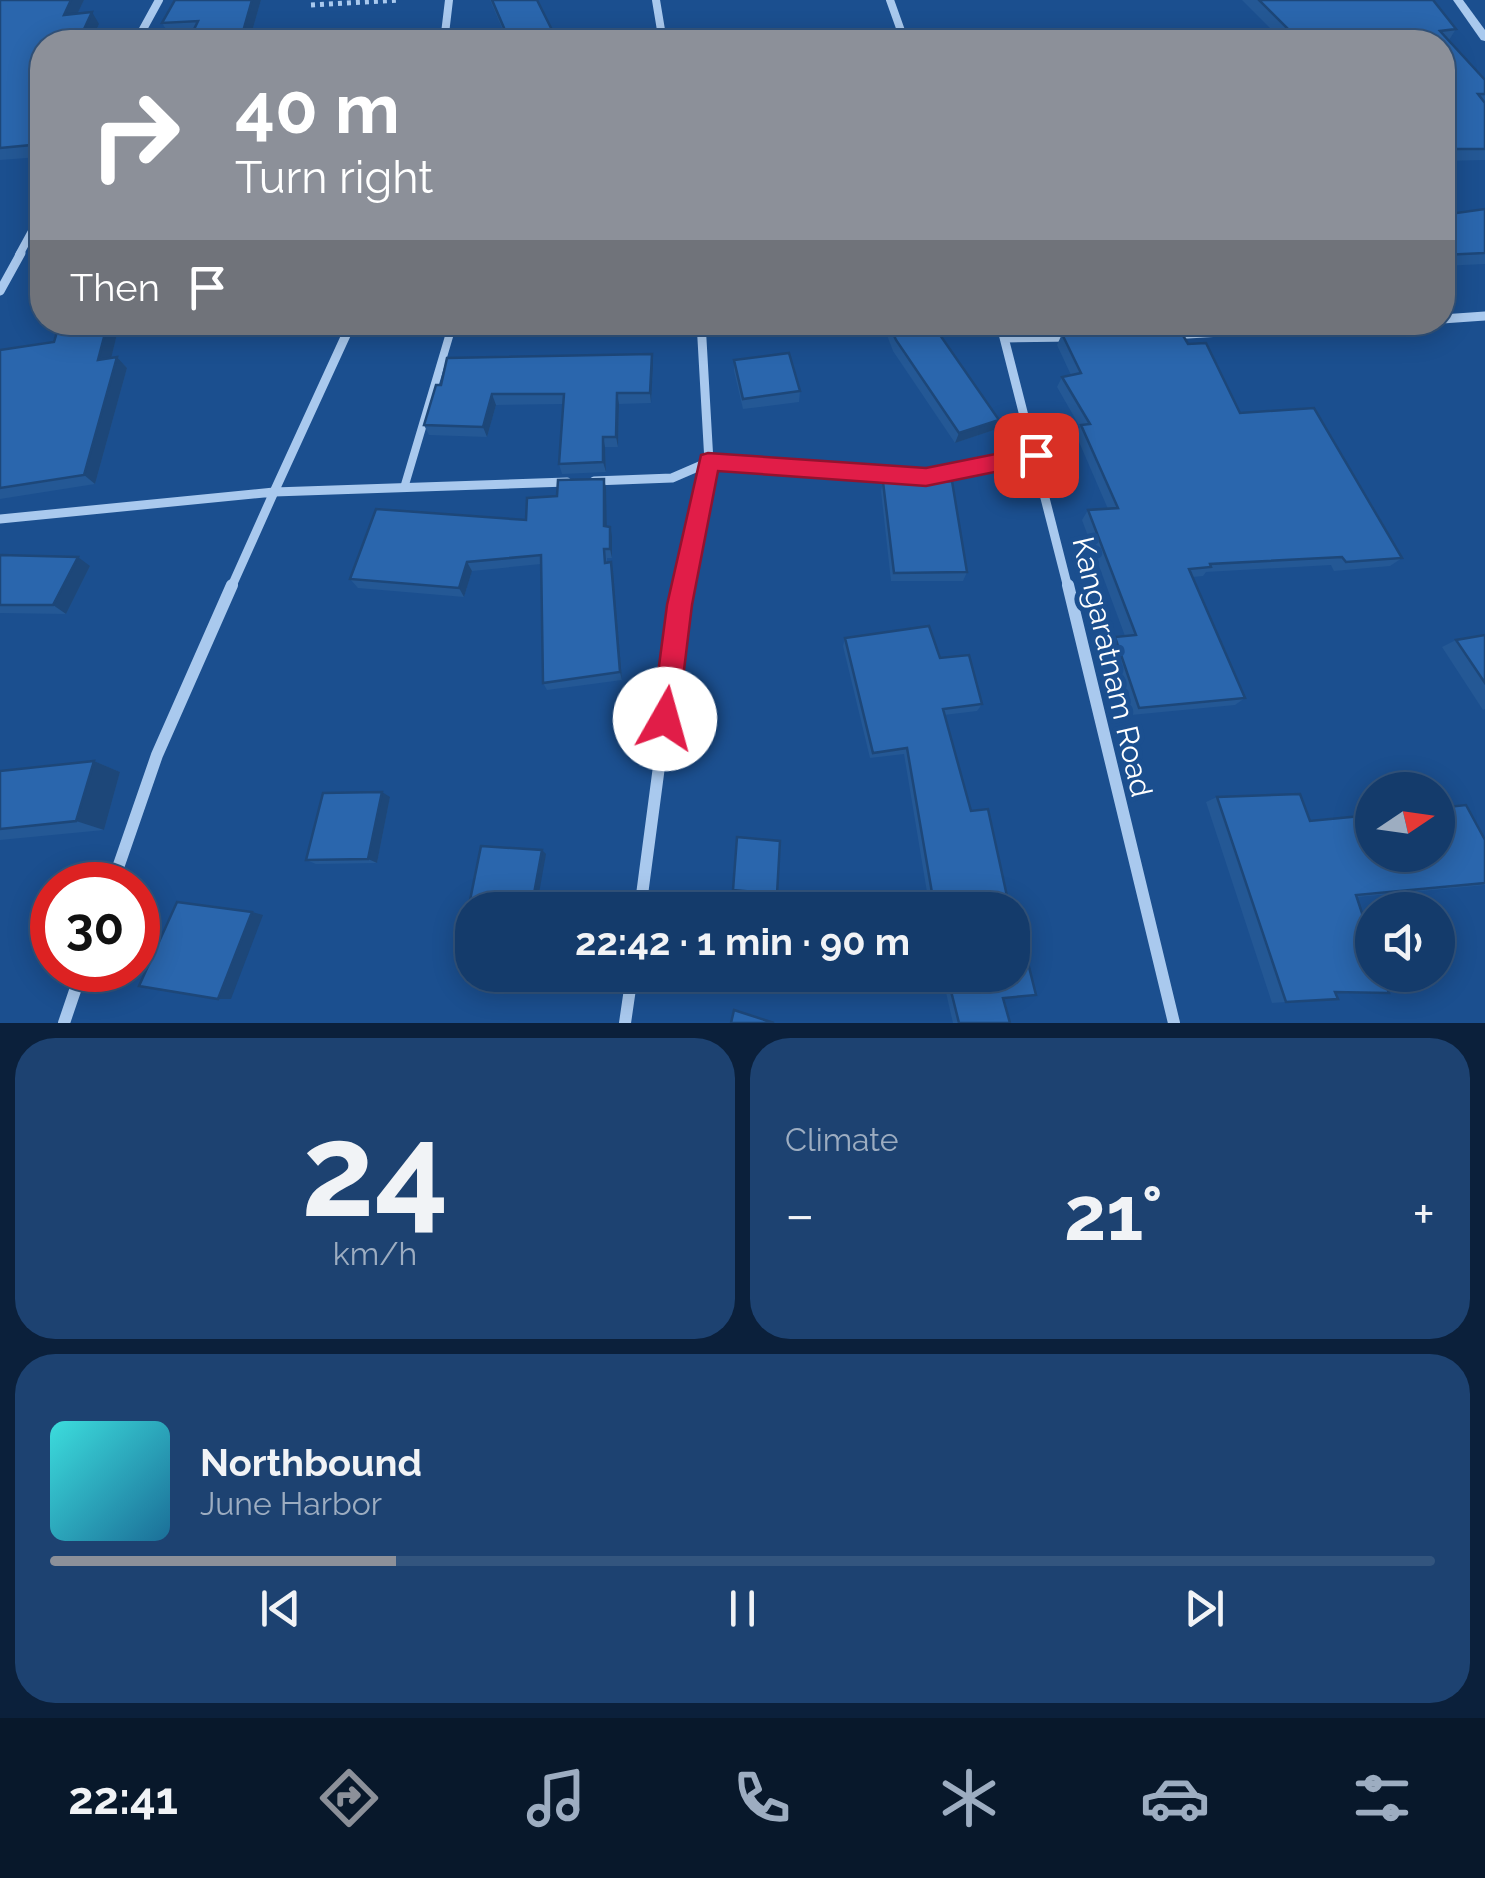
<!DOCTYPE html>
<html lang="en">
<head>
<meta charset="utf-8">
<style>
  body { margin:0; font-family:Raleway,sans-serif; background:#1d4271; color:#f1f3f6; height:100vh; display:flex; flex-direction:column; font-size:38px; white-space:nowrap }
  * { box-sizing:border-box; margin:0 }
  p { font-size:32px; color:#9dadc1 }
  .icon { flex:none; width:55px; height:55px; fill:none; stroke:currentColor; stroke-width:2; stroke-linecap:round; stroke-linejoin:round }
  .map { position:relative; height:1023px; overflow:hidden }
  .side { display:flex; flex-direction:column; gap:15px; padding:15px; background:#0b203b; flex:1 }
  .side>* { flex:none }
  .top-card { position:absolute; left:30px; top:30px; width:1425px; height:305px; border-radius:40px; box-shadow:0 5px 25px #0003,0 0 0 2px #33557e; background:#8c9099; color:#fff; overflow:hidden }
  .needle { width:65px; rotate:77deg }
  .buttons { position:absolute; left:1355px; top:772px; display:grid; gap:20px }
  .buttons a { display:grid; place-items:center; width:100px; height:100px; border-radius:50%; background:#143b6b; box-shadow:0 5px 25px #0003,0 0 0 2px #33557e; font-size:50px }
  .speed { position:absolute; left:30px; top:862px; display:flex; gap:20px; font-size:50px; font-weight:700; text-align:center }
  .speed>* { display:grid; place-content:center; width:130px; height:130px; border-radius:50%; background:#143b6b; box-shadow:0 5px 25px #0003,0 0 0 2px #33557e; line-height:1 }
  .speed .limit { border:15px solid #d22; background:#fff; color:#111 }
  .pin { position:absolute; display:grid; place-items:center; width:85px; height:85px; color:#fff; margin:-42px; border-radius:20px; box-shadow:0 5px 15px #0006 }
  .me { position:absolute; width:110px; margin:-55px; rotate:7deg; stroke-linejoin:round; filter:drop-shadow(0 0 8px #0008) }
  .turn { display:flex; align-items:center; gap:35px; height:210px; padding:0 40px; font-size:45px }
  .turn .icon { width:130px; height:130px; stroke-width:2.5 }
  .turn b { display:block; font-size:70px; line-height:85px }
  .then { display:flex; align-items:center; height:95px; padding:0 40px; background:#0003; gap:20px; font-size:38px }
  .big { font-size:75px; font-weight:700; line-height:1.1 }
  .side .card { flex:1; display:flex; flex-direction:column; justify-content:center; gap:15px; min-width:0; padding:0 35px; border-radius:40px; background:#1d4271 }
  .side .dial { align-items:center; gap:0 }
  .dial b { font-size:130px; line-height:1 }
  .song { display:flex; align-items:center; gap:30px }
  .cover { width:120px; height:120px; border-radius:15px; background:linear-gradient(135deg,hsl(180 70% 55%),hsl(200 70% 35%)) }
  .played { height:10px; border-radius:5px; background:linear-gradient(90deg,#8c9099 25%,#33557e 25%) }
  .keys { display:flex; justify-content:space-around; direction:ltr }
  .heat { display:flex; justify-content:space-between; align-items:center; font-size:55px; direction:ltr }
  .side .tiles { flex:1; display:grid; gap:15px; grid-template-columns:1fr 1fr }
  .card:last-child { grid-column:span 2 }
  .trip { position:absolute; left:455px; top:892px; width:575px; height:100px; border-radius:40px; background:#143b6b; box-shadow:0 5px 25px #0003,0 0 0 2px #33557e; font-weight:700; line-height:100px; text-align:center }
  .menu { display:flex; height:160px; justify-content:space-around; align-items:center; background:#08182b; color:#9dadc1 }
  .menu .icon { width:70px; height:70px }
  .menu .active { color:#8c9099 }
  .menu b { font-size:45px; color:#f1f3f6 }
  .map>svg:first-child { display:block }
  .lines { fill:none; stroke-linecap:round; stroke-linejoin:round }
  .path { stroke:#a9c9ee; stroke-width:5; stroke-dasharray:4 5; stroke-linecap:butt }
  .pedestrian { stroke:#a9c9ee; stroke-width:8 }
  .minor-far2 { stroke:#a9c9ee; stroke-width:8 }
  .minor-far1 { stroke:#a9c9ee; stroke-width:9 }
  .minor { stroke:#a9c9ee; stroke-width:12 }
  .tertiary { fill:#a9c9ee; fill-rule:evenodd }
  .wall { fill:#245895 }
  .shaded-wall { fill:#1d4779 }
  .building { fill:#2a66ad; stroke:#1d4779; stroke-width:2.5 }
  .route { fill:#e11d48; stroke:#92132f; stroke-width:2.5 }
  .labels { text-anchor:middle; stroke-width:10; stroke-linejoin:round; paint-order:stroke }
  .street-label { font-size:30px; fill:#fff; stroke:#1b4f8f }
</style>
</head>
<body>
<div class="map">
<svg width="1485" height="1023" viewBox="0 0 1485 1023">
  <rect width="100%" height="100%" fill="#1b4f8f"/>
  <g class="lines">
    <!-- path -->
    <path class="path" d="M311 5 400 0"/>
    <!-- pedestrian -->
    <path class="pedestrian" d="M404 488 453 323"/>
    <!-- minor-far2 -->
    <g class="minor-far2">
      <path d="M656 0 663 42"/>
      <path d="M890 0 905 42"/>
      <path d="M136 42 159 0"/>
      <path d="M444 42 449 0"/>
      <path d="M19 255 42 213"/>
    </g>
    <!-- minor-far1 -->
    <g class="minor-far1">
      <path d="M0 291 21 253"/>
      <path d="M1442 319 1485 316"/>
      <path d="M352 322 274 492 567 482"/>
      <path d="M1000 322 1068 588"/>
      <path d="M1171 335 1386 322"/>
      <path d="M1005 338 1074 337"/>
      <path d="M594 481 672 478 709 462 926 477 1036 455"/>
      <path d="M0 519 274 492 231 588"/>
      <path d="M683 588 709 462 701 322"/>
    </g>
    <!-- minor -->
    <g class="minor">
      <path d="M1068 585 1174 1023"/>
      <path d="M112 885 157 755 232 585"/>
      <path d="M640 910 683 585"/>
      <path d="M64 1023 82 970"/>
      <path d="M625 1023 632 975"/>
    </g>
    <!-- tertiary -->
    <path class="tertiary" d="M1453 0H1463L1485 30V41L1481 40Z"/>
  </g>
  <!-- wall -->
  <g class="wall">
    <path d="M0 0H84L77 14 99 24 91 42H42L40 157 0 160Z"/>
    <path d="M175 0H261L249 42 192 33 169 34 162 23Z"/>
    <path d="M490 0H537L558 42H508Z"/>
    <path d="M1242 0H1433L1456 29 1449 40 1485 80V160L1442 161V42H1284Z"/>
    <path d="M1485 209V264L1442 266V215Z"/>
    <path d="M120 322 111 358 117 357 127 368 95 484 0 499V350L54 342Z"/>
    <path d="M882 322H931L994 430 955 443 893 351Z"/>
    <path d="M1047 322H1167L1164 327 1050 329Z"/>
    <path d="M1062 334 1188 344 1240 413 1402 558 1390 566 1334 571 1331 565 1206 572 1203 576 1192 577 1245 698 1235 705 1131 715 1107 645 1115 637 1125 636 1082 520 1088 510 1108 509 1076 435 1080 427 1057 387 1062 377 1071 375 1057 345Z"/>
    <path d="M734 360 800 391 799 402 743 409 734 371Z"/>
    <path d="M653 365 651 403 619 404 618 447H605L606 472 562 474 559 464 563 404 496 405 487 437 429 435 424 425 436 385Z"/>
    <path d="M883 482 967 572 963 581H891L881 491Z"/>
    <path d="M606 488V527L612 536V558H607V562L613 571 622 680 547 690 543 683 541 564 472 571 464 597 358 588 350 579 526 520 557 496Z"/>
    <path d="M0 555 90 566 66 614 0 613Z"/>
    <path d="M1485 635V709L1483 710 1442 647 1456 640Z"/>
    <path d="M845 638 940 658 982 704 977 711 944 715 971 811 1010 910H930L904 754 870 758 843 646Z"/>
    <path d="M94 761 120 772 104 830 0 840V771Z"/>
    <path d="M390 797 377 863 316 864 306 860Z"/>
    <path d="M1217 797 1310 821 1485 840V885L1357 897 1389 993H1336L1286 1002 1272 1003 1206 802Z"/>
    <path d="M737 837 777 894 776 897 733 893Z"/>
    <path d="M942 975H1012L1003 999 1010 1023H953Z"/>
  </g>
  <!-- shaded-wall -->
  <g class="shaded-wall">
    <path d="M71 0H84L71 27 64 15Z"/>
    <path d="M252 0H261L249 42H240Z"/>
    <path d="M92 12 99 24 91 42H78Z"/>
    <path d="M42 120V152L40 157 31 145Z"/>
    <path d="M108 322H120L108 371 98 360Z"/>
    <path d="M652 354 653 365 651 403 650 393Z"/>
    <path d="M117 357 127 368 95 484 84 475Z"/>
    <path d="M617 393 619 404 618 447 616 437Z"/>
    <path d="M492 394 496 405 487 437 483 427Z"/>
    <path d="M999 420 994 430 955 443 959 433Z"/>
    <path d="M603 437 605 447 606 472 603 462Z"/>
    <path d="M604 479 606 488 607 535 604 526Z"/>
    <path d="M610 527 612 536V558L610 549Z"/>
    <path d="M78 557 90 566 66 614 53 605Z"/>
    <path d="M467 562 472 571 464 597 459 588Z"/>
    <path d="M611 562 613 571 622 680 620 672Z"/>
    <path d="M94 761 120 772 104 830 76 821Z"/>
    <path d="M382 792 390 797 377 863 368 859Z"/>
    <path d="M542 850 546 854 536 910H531Z"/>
    <path d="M252 912 263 915 231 999H218Z"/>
  </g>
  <!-- building -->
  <g class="building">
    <path d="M0 0H71L64 15 92 12 78 42H42V120L31 145 0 148Z"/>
    <path d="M175 0H252L240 42H188L198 21 162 23Z"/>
    <path d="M492 0H537L558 42H510Z"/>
    <path d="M1259 0H1433L1456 29 1440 31 1485 80V94H1478L1485 103V149H1449L1442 143V42H1301Z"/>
    <path d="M1485 209V253L1442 255V215Z"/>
    <path d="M60 322H108L98 360 117 357 84 475 0 488V350L54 342Z"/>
    <path d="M888 322H931L999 420 959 433 896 340Z"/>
    <path d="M1181 332 1188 344 1206 343 1240 413 1314 408 1402 558 1346 562 1342 557 1210 564 1211 567 1189 569 1245 698 1139 708 1115 637 1136 635 1088 510 1118 508 1081 425 1090 424 1062 377 1081 373 1062 334Z"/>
    <path d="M789 353 800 391 743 399 734 360Z"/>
    <path d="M652 354 650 393H617L616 437H603V462L559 464 564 394H492L483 427 424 425 436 385H441L447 358Z"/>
    <path d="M604 479V526L610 527V549H604L605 563 611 562 620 672 543 683 541 555 467 562 459 588 350 579 376 509 526 520 527 498 557 496 558 480Z"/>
    <path d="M952 481 967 572 894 573 883 482Z"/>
    <path d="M0 555 78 557 53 605H0Z"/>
    <path d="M929 626 940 658 969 655 982 704 943 709 971 811 988 809 1010 910H935L907 748 873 753 845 638Z"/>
    <path d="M1485 635V683L1456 640Z"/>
    <path d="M94 761 76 821 0 829V771Z"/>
    <path d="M382 792 368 859 306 860 323 793Z"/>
    <path d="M1300 794 1310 821 1372 815V855H1438V808L1466 805 1485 840V883L1356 895 1372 943V975H1383L1389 993 1335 992 1338 999 1286 1002 1217 797Z"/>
    <path d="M737 837 780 841 777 894 733 890Z"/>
    <path d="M481 846 542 850 531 910H472V920H466Z"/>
    <path d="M177 902 252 912 218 999 139 986Z"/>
    <path d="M1012 921 1018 947H1024L1036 995 1003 998 1010 1023H959L947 975H1012Z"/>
    <path d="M734 1010 774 1023H731Z"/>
  </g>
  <!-- route -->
  <path class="route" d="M1036 446 1047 455 1044 462 926 486 718 471 692 605 678 719 674 728 665 732 655 728 652 719 667 605 701 455 708 453 926 468Z"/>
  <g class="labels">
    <!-- street labels -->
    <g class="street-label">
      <text transform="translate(1112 667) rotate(77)" y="10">Kangaratnam Road</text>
    </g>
  </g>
</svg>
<div class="buttons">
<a><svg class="needle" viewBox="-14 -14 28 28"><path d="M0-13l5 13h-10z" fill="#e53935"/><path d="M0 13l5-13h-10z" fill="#9dadc1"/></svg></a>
<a><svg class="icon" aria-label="sound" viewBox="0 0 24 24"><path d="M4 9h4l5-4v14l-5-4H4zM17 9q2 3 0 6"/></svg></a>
</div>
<div class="speed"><div class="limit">30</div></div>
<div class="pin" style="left:1036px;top:455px;background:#d93025"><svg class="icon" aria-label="arrive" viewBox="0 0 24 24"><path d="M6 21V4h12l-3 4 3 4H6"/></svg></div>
<svg class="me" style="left:665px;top:719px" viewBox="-20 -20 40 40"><circle r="19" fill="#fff"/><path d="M0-13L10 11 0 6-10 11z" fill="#e11d48"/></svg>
<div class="trip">22:42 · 1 min · 90 m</div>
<div class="top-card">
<div class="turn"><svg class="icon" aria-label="right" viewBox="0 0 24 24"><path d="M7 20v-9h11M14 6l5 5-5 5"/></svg><div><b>40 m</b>Turn right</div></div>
<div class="then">Then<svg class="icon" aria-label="arrive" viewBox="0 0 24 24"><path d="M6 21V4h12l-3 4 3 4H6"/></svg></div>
</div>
</div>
<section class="side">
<div class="tiles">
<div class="card dial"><b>24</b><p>km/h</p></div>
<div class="card"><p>Climate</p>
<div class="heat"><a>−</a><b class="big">21°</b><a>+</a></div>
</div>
<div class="card">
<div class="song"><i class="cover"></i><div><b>Northbound</b><p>June Harbor</p></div></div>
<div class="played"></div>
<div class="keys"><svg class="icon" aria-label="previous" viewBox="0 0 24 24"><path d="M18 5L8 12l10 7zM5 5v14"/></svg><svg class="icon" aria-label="pause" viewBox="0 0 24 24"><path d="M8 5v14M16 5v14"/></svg><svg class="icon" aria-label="next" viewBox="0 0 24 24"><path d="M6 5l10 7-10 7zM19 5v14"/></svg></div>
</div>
</div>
</section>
<nav class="menu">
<b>22:41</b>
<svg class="icon active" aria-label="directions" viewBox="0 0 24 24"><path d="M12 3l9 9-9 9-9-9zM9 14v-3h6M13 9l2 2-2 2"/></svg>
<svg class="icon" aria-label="music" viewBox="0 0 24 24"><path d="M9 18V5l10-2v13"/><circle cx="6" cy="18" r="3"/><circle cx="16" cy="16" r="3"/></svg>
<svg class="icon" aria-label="phone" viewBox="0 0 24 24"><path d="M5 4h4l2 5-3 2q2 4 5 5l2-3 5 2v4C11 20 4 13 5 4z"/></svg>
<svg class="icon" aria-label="climate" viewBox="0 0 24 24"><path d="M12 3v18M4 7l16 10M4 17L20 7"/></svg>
<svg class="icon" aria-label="car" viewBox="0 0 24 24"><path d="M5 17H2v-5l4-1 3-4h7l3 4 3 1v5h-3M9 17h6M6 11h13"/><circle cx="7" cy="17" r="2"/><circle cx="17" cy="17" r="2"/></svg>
<svg class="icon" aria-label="filters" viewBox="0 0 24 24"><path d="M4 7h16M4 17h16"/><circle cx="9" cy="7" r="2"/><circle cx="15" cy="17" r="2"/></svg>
</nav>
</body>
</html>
